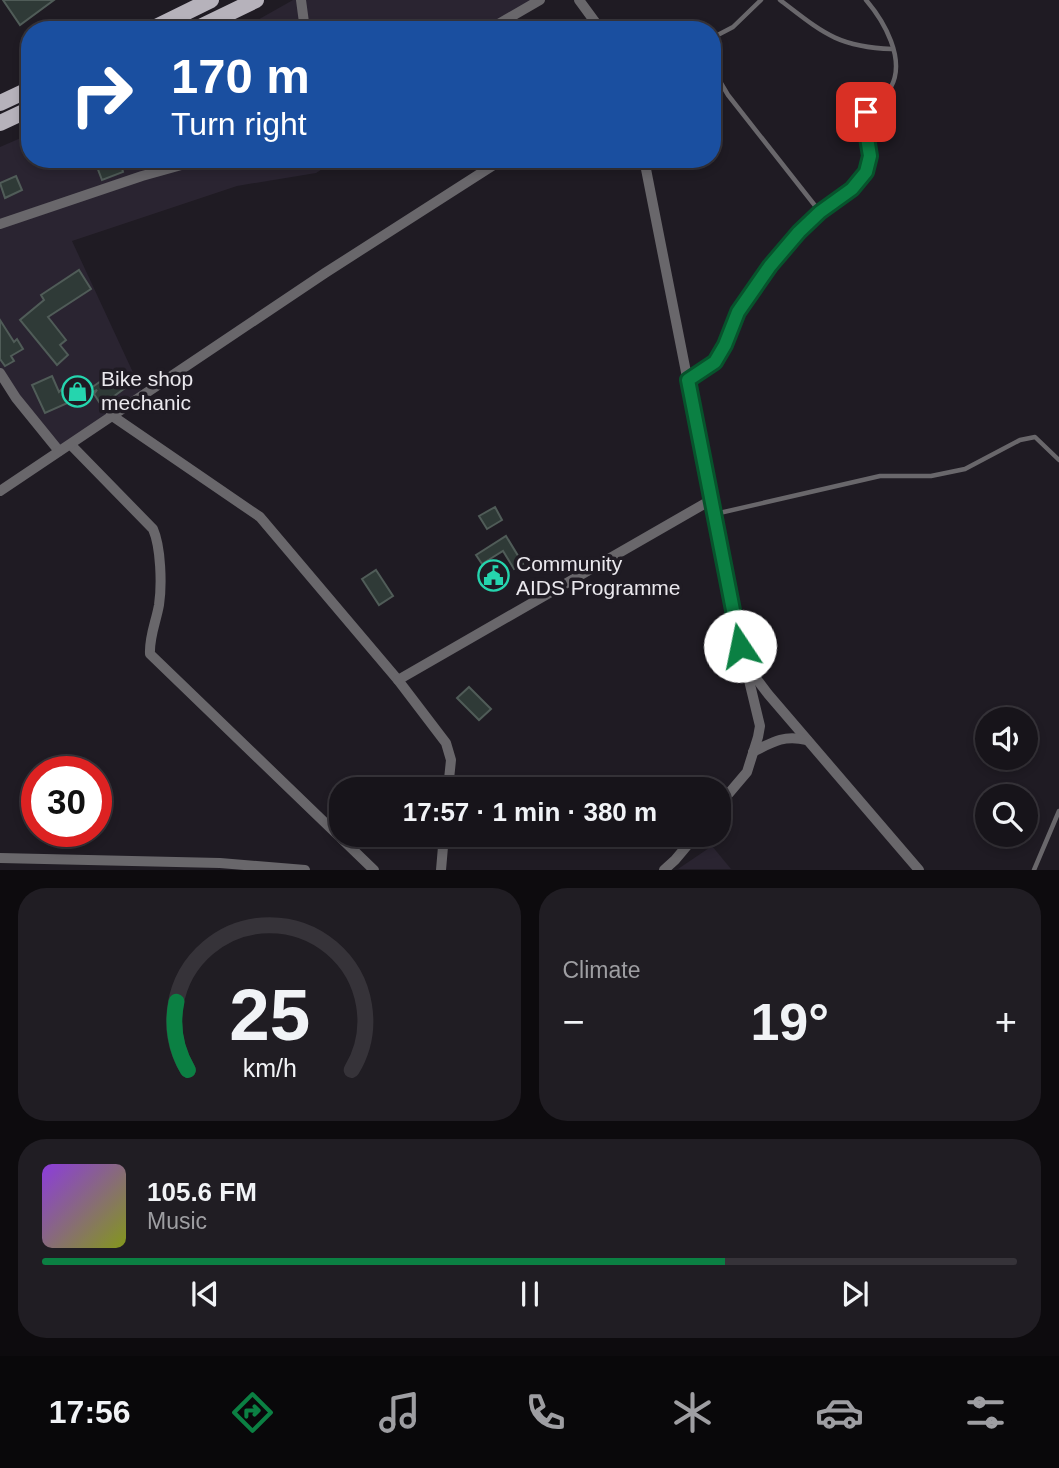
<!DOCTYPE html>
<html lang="en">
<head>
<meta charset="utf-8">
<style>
  body { margin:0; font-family:Helvetica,sans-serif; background:#201d23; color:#f1f3f6; height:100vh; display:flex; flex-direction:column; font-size:26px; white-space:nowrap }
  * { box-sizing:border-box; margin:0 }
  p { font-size:23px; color:#9e9ea2 }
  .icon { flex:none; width:38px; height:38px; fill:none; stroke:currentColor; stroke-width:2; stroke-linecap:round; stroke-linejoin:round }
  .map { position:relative; height:870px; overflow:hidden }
  .details { display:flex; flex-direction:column; gap:18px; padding:18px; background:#0d0b0e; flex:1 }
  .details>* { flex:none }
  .hud { position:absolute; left:21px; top:21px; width:700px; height:147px; border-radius:28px; box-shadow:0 4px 10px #0003,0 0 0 2px #363339; background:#1a4fa0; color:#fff; overflow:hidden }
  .controls { position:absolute; left:975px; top:707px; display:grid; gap:14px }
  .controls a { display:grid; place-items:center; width:63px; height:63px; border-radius:50%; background:#17141a; box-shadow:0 4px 10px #0003,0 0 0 2px #363339; font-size:35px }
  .speed { position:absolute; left:21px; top:756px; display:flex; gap:14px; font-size:35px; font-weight:700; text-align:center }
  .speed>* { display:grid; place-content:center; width:91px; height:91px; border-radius:50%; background:#17141a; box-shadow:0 4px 10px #0003,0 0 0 2px #363339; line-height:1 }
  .speed .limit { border:10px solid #d22; background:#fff; color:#111 }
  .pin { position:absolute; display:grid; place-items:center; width:60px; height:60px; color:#fff; margin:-30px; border-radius:14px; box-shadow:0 4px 10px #0006 }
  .me { position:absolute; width:77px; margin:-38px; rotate:349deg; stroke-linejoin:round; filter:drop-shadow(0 0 5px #0008) }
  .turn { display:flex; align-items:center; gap:24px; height:147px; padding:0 35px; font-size:32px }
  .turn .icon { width:91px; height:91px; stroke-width:2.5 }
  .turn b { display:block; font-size:49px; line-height:60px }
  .big { font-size:52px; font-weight:700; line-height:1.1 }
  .details .tile { flex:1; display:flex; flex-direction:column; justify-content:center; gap:10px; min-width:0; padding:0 24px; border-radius:28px; background:#201d23 }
  .details .dial { align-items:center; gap:0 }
  .dial svg { height:182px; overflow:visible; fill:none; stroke:#363339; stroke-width:7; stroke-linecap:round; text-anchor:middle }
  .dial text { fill:#f1f3f6; stroke:none }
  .song { display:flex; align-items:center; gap:21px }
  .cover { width:84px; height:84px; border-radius:10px; background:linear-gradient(135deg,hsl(270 70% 55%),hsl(70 70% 35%)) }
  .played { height:7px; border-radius:4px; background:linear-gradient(90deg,#0b8043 70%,#363339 70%) }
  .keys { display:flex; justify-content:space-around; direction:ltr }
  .heat { display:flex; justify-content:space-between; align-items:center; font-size:38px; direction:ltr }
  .details .tiles { flex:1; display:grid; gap:18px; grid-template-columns:1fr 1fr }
  .tile:last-child { grid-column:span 2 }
  .trip { position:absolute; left:329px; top:777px; width:402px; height:70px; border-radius:28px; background:#17141a; box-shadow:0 4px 10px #0003,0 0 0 2px #363339; font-weight:700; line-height:70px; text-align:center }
  .tab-bar { display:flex; height:112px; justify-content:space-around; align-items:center; background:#09080a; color:#9e9ea2 }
  .tab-bar .icon { width:49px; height:49px }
  .tab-bar .current { color:#0b8043 }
  .tab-bar b { font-size:32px; color:#f1f3f6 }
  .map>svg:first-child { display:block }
  .built { fill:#2a2431 }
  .building { fill:#2f3a37; stroke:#505c58; stroke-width:2 }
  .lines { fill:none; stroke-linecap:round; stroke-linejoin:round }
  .service { stroke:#69676b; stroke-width:4.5 }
  .minor { stroke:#69676b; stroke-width:10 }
  .primary { stroke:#b6b2bb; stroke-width:16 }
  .route-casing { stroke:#07532c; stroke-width:18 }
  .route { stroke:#0b8043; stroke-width:12 }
  .labels { text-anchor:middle; stroke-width:7; stroke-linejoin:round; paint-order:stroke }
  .poi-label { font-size:21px; fill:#eae8ed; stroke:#1f1b23; text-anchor:start }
</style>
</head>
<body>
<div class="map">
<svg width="1059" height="870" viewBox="0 0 1059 870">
  <rect width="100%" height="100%" fill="#1f1b23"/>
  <!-- built -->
  <g class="built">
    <path d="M293 0H540L488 30H240Z"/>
    <path d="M30 134V159H338L316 173 237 186 72 241 143 394 59 451 0 373V147Z"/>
    <path d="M712 846 731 869H678Z"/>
  </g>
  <!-- building -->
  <g class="building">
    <path d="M3 0H54L20 25Z"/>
    <path d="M94 159H135L122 168 123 172 102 180Z"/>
    <path d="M16 176 22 190 5 198 0 183Z"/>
    <path d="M79 270 91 289 48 317 66 340 60 345 68 355 57 365 20 320 44 300 41 295Z"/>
    <path d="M0 320 14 342 17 339 23 349 11 356 14 361 5 366 0 359Z"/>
    <path d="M114 372 125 388 113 397 117 403 105 411 94 394 97 390 93 392 91 388Z"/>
    <path d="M52 376 59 392 73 378 88 394 45 413 32 385Z"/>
    <path d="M495 507 502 520 487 529 479 516Z"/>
    <path d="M506 536 523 564 514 569 503 551 482 564 476 555Z"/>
    <path d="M376 570 393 596 379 605 362 579Z"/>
    <path d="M469 687 491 709 479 720 457 698Z"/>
  </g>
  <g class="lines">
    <!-- service -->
    <g class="service">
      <path d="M780 0C822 32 837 47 892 49"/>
      <path d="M712 38 733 27 761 0"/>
      <path d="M712 68 728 95 820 212"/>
      <path d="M688 380C726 357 719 350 737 314 744 298 757 284 767 270 782 249 801 227 821 211 836 199 856 190 865 172 875 151 860 130 866 115 870 104 885 98 891 87 906 59 884 21 866 0"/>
      <path d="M715 514 880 476H931L965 469 1020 440 1035 437 1059 460"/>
      <path d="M1034 870 1059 811"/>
    </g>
    <!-- minor -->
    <g class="minor">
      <path d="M301 0 305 30"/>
      <path d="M579 0 601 30"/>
      <path d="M488 30 540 0"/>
      <path d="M644 159 740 646 746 665 768 694 919 870"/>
      <path d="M0 224 142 176 203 159"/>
      <path d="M0 373 16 398 59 451"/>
      <path d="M111 415 260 517 398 680 446 743 451 760 448 789"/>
      <path d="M71 445 153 529C161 547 162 585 159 605 156 622 149 637 150 654L374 870"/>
      <path d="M0 491 325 273 503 159"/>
      <path d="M398 680 711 500"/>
      <path d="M753 752C774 741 784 735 807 740"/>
      <path d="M719 805 747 772 758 737 760 726 747 672"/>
      <path d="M0 858 220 863 305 870"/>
      <path d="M441 870 444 835"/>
      <path d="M664 870 675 860 696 835"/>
    </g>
    <!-- primary -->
    <g class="primary">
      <path d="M150 30 211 0"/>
      <path d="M194 30 256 0"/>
      <path d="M0 103 30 89"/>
      <path d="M0 123 30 109"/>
    </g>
  </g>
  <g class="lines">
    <defs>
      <path id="route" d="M740 646 688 380 715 362 725 345 738 312 770 266 799 232 820 212 852 189 866 172 870 156 864 119 866 112"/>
    </defs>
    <!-- route casing -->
    <use href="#route" class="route-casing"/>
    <!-- route -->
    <use href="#route" class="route"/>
  </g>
  <!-- icons -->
  <defs>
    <symbol id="shop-ring" viewBox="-11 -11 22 22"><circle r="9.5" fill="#1f1b23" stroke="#25d5ae" stroke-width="1.5"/><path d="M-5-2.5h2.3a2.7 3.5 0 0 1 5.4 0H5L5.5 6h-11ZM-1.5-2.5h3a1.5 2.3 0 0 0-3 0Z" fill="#25d5ae"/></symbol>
    <symbol id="civic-ring" viewBox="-11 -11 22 22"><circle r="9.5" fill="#1f1b23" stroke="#25d5ae" stroke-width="1.5"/><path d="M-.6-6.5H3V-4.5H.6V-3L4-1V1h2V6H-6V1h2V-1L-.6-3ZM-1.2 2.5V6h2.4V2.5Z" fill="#25d5ae"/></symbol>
  </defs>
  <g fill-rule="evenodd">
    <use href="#shop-ring" x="60" y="374" width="35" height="35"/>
    <use href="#civic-ring" x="476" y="558" width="35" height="35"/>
  </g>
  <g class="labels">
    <!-- poi labels -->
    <g class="poi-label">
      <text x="101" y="386">Bike shop<tspan x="101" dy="24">mechanic</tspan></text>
      <text x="516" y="571">Community<tspan x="516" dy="24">AIDS Programme</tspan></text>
    </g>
  </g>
</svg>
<div class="controls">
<a><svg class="icon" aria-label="sound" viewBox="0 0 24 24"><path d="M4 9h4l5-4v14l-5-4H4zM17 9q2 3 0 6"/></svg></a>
<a><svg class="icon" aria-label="search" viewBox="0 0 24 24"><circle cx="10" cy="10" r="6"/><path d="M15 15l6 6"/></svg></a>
</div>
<div class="speed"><div class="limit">30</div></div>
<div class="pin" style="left:866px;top:112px;background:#d93025"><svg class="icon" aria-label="arrive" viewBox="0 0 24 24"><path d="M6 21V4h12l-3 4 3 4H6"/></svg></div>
<svg class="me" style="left:740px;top:646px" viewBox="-20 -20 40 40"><circle r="19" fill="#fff"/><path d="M0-13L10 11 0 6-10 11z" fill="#0b8043"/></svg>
<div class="trip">17:57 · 1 min · 380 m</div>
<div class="hud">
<div class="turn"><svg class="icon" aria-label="right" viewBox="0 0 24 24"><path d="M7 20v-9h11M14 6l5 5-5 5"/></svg><div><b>170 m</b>Turn right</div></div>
</div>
</div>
<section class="details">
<div class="tiles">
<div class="tile dial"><svg viewBox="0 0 100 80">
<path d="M14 69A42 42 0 1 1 86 69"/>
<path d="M14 69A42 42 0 0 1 9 39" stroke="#0b8043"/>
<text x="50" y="56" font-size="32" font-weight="700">25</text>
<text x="50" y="72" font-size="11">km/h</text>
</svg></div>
<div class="tile"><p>Climate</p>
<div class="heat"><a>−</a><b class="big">19°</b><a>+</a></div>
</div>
<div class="tile">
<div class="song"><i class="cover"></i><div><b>105.6 FM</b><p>Music</p></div></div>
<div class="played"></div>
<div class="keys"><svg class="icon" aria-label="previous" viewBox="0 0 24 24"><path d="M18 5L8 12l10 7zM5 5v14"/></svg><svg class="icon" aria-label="pause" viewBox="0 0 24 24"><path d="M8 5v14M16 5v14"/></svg><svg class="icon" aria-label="next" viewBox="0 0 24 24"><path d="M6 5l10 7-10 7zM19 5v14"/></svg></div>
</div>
</div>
</section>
<nav class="tab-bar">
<b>17:56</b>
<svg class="icon current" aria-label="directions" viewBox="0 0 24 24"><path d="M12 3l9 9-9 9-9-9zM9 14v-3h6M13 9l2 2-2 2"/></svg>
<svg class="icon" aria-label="music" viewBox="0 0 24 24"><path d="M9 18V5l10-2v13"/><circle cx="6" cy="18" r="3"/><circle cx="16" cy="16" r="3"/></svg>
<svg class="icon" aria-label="phone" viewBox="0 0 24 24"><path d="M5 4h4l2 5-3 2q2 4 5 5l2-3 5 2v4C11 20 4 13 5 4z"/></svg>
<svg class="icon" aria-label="climate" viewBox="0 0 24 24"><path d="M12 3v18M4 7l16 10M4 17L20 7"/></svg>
<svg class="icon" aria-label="car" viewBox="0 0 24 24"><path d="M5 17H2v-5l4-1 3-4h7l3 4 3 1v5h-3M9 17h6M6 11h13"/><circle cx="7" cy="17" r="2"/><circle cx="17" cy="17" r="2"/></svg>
<svg class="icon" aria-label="filters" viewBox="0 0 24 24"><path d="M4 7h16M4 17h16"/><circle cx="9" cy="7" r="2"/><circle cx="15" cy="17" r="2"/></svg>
</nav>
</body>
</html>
